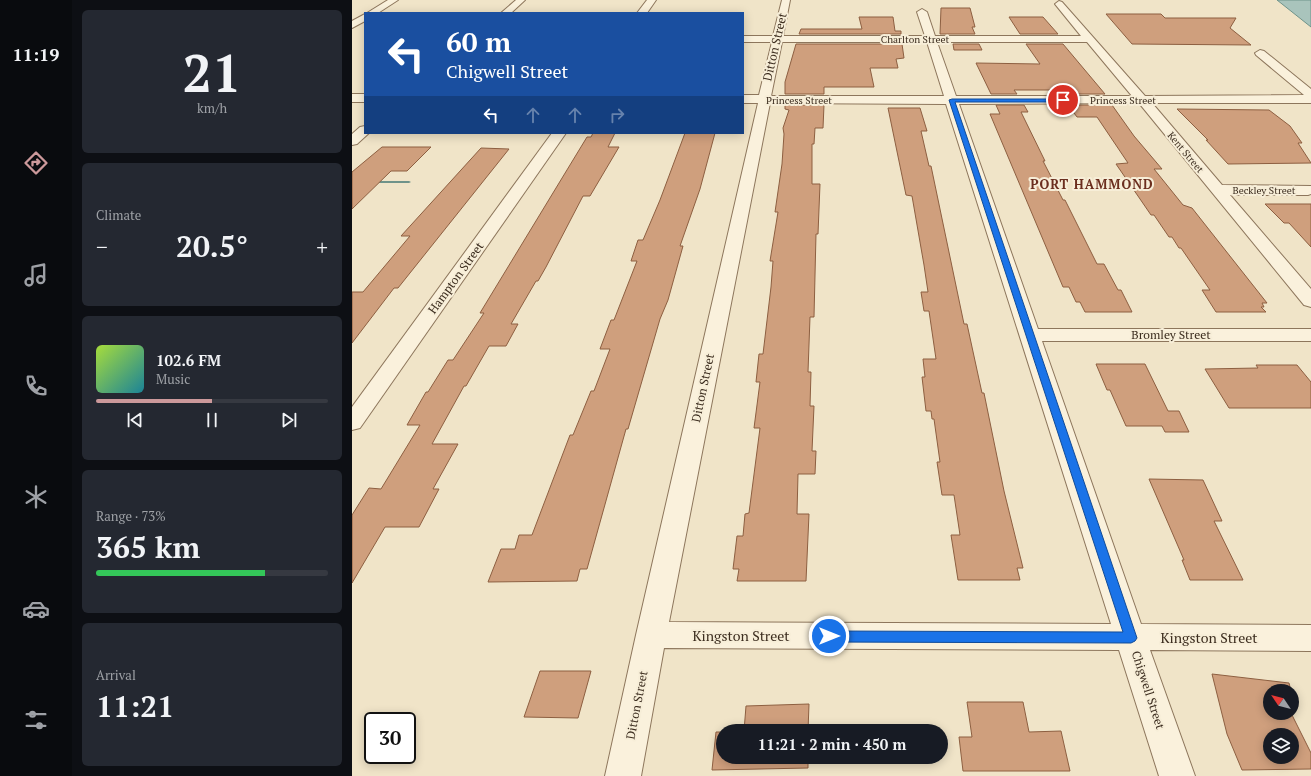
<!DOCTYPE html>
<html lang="en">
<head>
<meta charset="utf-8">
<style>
  body { margin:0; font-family:"PT Serif",serif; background:#242831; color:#f1f3f6; height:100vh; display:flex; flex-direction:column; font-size:15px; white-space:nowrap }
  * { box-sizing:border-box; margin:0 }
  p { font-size:13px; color:#9ea1a6 }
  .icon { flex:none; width:22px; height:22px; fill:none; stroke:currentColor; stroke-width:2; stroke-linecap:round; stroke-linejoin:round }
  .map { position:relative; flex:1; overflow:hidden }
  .side { display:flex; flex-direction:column; gap:10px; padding:10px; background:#0d0f14; width:280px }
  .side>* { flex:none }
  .top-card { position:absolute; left:12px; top:12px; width:380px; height:122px; border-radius:0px; box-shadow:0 2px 10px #0003; background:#1a4fa0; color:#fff; overflow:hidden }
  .needle { width:26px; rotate:305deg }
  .fabs { position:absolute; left:911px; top:684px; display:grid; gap:8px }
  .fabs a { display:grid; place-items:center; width:36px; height:36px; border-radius:50%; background:#171b24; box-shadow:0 2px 10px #0003; font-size:20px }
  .speed { position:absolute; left:12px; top:712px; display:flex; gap:8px; font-size:20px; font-weight:700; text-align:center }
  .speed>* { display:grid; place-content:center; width:52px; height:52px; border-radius:50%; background:#171b24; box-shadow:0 2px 10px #0003; line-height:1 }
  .speed .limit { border:2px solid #111; border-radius:6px; background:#fff; color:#111 }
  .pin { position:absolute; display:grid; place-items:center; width:34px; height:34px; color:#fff; margin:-17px; border:2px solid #fff; border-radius:50%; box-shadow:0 1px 4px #0007 }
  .me { position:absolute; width:44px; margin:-22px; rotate:90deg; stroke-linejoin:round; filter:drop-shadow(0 0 3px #0008) }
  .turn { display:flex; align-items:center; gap:14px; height:84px; padding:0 16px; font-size:18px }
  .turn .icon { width:52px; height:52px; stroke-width:2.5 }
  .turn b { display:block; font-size:28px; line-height:34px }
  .lanes { display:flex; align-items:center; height:38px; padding:0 16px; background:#0003; justify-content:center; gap:20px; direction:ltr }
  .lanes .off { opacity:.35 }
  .big { font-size:30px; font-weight:600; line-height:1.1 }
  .side .card { flex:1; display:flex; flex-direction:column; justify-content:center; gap:6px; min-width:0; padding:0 14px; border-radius:6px; background:#242831 }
  .side .dial { align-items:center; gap:0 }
  .dial b { font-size:52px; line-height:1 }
  .song { display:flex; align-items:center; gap:12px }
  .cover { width:48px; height:48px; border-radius:6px; background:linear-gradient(135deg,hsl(80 70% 55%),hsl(190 70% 35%)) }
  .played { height:4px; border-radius:2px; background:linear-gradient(90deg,#cc999b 50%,#363941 50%) }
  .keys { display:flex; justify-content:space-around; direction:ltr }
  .heat { display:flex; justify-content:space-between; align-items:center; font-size:22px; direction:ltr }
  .charge { height:6px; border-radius:3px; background:linear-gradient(90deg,#34c759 73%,#363941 0) }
  .trip { position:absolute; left:364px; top:724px; width:232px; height:40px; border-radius:20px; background:#171b24; box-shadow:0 2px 10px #0003; font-weight:600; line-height:40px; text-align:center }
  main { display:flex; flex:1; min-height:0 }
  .menu { display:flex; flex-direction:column; width:72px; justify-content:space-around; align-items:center; background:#090b0e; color:#9ea1a6 }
  .menu .icon { width:28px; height:28px }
  .menu .active { color:#cc999b }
  .menu b { font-size:18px; color:#f1f3f6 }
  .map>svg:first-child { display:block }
  .water { fill:#a9c4bc; stroke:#6f938a }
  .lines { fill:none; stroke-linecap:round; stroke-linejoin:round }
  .stream { fill:#6f938a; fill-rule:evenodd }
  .building { fill:#cf9f7d; stroke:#8d5f41; fill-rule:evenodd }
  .minor-casing { stroke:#8d765c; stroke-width:2 }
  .minor { fill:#faf1dc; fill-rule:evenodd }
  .route { fill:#1a73e8; stroke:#114b97 }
  .labels { text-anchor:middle; stroke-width:4; stroke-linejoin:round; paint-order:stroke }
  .far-street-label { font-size:10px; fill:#3d2e20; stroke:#f7eed8 }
  .street-label { font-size:12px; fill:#3d2e20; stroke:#f7eed8 }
  .far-district-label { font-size:13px; font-weight:bold; letter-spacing:1px; fill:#6b2e1e; stroke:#f7eed8 }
  .near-street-label { font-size:14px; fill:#3d2e20; stroke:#f7eed8 }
</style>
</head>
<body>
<main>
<nav class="menu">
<b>11:19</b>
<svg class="icon active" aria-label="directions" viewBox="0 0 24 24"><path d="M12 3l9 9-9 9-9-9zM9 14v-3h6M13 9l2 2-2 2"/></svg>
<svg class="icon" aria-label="music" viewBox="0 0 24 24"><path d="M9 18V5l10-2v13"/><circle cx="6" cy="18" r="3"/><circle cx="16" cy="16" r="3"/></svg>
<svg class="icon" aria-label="phone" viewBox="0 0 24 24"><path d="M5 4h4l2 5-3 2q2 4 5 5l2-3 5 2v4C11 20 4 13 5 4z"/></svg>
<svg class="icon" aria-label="climate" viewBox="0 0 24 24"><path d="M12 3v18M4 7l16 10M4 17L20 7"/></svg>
<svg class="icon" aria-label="car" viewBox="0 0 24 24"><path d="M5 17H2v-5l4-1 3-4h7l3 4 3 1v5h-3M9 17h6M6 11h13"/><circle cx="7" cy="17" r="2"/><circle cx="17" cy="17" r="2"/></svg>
<svg class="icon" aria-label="filters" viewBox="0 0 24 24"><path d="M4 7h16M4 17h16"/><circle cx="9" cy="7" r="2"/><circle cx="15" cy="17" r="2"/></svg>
</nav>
<section class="side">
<div class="card dial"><b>21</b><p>km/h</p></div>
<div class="card"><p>Climate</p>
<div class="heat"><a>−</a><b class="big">20.5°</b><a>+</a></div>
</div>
<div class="card">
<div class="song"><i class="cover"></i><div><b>102.6 FM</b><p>Music</p></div></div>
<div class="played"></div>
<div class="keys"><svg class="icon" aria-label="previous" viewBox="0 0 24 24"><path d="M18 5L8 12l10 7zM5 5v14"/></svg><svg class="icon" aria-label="pause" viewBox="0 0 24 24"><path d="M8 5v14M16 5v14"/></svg><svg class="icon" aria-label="next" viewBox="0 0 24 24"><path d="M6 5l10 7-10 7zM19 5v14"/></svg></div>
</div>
<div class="card"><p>Range · 73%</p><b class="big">365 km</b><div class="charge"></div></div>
<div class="card"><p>Arrival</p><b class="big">11:21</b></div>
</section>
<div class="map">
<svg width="959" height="776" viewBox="0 0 959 776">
  <rect width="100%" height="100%" fill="#f0e4c8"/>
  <!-- water -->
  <path class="water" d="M925 0H959V27Z"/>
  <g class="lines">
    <!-- stream -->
    <path class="stream" d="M0 181H57L59 182 57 183H0Z"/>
  </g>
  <!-- building -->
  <g class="building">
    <path d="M589 8H618L623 27H620L623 34H588Z"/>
    <path d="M754 14H809L813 18H884L878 28 899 45 780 44Z"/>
    <path d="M507 17H541L543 31H549V34H447L449 29H510Z"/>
    <path d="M657 17H691L706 34H668Z"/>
    <path d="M444 44H550L552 58 544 59 546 68H518L522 87H472V94H433V82Z"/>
    <path d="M601 44H627L630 50H602Z"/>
    <path d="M674 44H711L753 94H709L706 90H662L665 94H639L624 63 688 64Z"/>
    <path d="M433 105H472L471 128H463L462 144H460V184H468L466 234H464L462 317H458L456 372H459L458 406H462L460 451H464L463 474H446L445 514H457L454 581H385L387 569H381L385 536H391L393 514 397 513 408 428H402L408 382H404L407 354H411L419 287 421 261H418L426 212H423L430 164 432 134 431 128 437 110 433 109Z"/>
    <path d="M644 105H672L676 112H669L693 161H691L711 200H713L745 264H752L766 290H769L780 312H733L728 302H724L717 287H711L638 114H648Z"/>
    <path d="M716 105H760L782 136 810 169H802L831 205 840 208 915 303H910L912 307H909L914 312H864L850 290H858L829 248H827L820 237H817L802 215H799L764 164 776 163 745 117H725Z"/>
    <path d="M536 108H568L575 131H569L577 166H579L612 324H615L630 393H632L652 491 671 568H665L668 580H606L599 535H608L602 495H590L585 462H588L582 419H580L579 411H574L570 377H573L571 359H584L577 311H572L569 292H576L572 265 560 196 554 195Z"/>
    <path d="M825 109 917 110 938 126 950 143H946L959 163 876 164 854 140H856Z"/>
    <path d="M241 133H263L256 147H267L238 196H231L194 267 186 281H184L159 324H166L154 346H137L114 386H112L80 444H106L81 489H87L67 527H33L0 583V515L17 488 29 489 68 425H55L74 392H76L96 360H101L132 313H128L235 137H239Z"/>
    <path d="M333 133H363L348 189 328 246H331L316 300 308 319 276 429H274L235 569H228L225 581 136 582 149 549H163L167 535H180L218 435H221L239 391H242L258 349H248L259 320H262L285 261H279L286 240H291L308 200Z"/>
    <path d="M30 147H79L55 171H39L0 209V172Z"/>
    <path d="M129 148 157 149 46 288H42L0 343V292H11L58 236H49Z"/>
    <path d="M913 204H959V247L937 223H932Z"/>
    <path d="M744 364H793L816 411H827L837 432H813L810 426H774L758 390H755Z"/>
    <path d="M904 365H945L959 382V408H877L853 369 906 368Z"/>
    <path d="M797 479 851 480 870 521H862L891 580H838L830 560H832Z"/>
    <path d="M188 671H239L226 718 172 717Z"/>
    <path d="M860 674 937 683 939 691H918V713H939L959 753V769L890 770 875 734ZM918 735H940V757H918Z"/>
    <path d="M615 702H671L677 732 709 731 718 771H611L607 737H620Z"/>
    <path d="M457 704 456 731H392L394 706Z"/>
    <path d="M364 732H371V757H456V768L360 770Z"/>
  </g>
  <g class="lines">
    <defs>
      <g id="minor">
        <path d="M36 0H46L26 13H15Z"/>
        <path d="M164 0H173L159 13H149Z"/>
        <path d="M295 0H304L295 13H285Z"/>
        <path d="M430 0H438L431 36H573L565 12 570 9 575 12 583 36H729L703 4 707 1 710 2 793 96 952 95 904 55 903 53 908 50 912 51 959 89V103H800L870 185 959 186V194L956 195H878L959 289V307L952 305 787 103 607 104 686 329H959V341H690L789 624 959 625V651L798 650 843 776H807L767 650 312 648 289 776H253L284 635 406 103H391V95H407L420 42H391V36H421ZM430 42H575L592 96H419ZM585 42H735L780 96H604ZM418 103 594 104 759 624 317 622Z"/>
        <path d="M13 14V21L0 28V21Z"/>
        <rect x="0" y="94" width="13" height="8"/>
        <path d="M13 126V133H17L5 144 0 145V134L8 127Z"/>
        <path d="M200 133H214L8 428 0 430V407Z"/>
      </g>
    </defs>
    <!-- minor casing -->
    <use href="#minor" class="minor-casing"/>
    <!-- minor -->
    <use href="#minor" class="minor"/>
  </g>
  <!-- route -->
  <path class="route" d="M600 99H711L713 100 711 102H603L785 638 783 641 779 643 477 642 472 640 470 636 472 633 477 631 771 632 597 100Z"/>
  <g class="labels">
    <!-- far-street labels -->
    <g class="far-street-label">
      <text x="563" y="43">Charlton Street</text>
      <text x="447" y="104">Princess Street</text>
      <text x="771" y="104">Princess Street</text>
      <text transform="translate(834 152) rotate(50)" y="4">Kent Street</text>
      <text x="912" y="194">Beckley Street</text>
    </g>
    <!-- street labels -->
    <g class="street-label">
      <text transform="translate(423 47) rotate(-77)" y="4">Ditton Street</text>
      <text transform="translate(104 278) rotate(-54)" y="4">Hampton Street</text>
      <text x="819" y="339">Bromley Street</text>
      <text transform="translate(351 388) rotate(-78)" y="4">Ditton Street</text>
      <text transform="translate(796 690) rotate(72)" y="4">Chigwell Street</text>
      <text transform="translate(285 705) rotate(-79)" y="4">Ditton Street</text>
    </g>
    <!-- far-district labels -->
    <g class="far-district-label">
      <text x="740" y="189">PORT HAMMOND</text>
    </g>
    <!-- near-street labels -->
    <g class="near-street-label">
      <text x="389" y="641">Kingston Street</text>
      <text x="857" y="643">Kingston Street</text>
    </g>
  </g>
</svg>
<div class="fabs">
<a><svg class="needle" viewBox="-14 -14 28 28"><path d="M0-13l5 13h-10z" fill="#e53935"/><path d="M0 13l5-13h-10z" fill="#9ea1a6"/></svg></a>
<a><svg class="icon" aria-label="layers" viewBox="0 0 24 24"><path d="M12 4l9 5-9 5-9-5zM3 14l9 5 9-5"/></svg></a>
</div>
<div class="speed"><div class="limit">30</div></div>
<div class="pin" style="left:711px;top:100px;background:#d93025"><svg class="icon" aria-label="arrive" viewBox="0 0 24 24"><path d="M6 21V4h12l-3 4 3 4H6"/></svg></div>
<svg class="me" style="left:477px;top:636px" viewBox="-20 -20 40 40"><circle r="17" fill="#1a73e8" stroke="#fff" stroke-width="3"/><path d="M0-11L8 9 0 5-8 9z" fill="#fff"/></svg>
<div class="trip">11:21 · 2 min · 450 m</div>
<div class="top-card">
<div class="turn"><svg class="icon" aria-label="left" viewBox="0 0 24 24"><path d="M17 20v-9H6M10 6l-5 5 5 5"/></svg><div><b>60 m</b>Chigwell Street</div></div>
<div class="lanes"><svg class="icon" aria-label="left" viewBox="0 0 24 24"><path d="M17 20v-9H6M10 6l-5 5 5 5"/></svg><svg class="icon off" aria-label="ahead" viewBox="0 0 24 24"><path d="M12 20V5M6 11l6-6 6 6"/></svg><svg class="icon off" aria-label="ahead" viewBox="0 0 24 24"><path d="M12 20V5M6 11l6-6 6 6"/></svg><svg class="icon off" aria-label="right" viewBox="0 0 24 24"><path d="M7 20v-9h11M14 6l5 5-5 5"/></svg></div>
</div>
</div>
</main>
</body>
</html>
